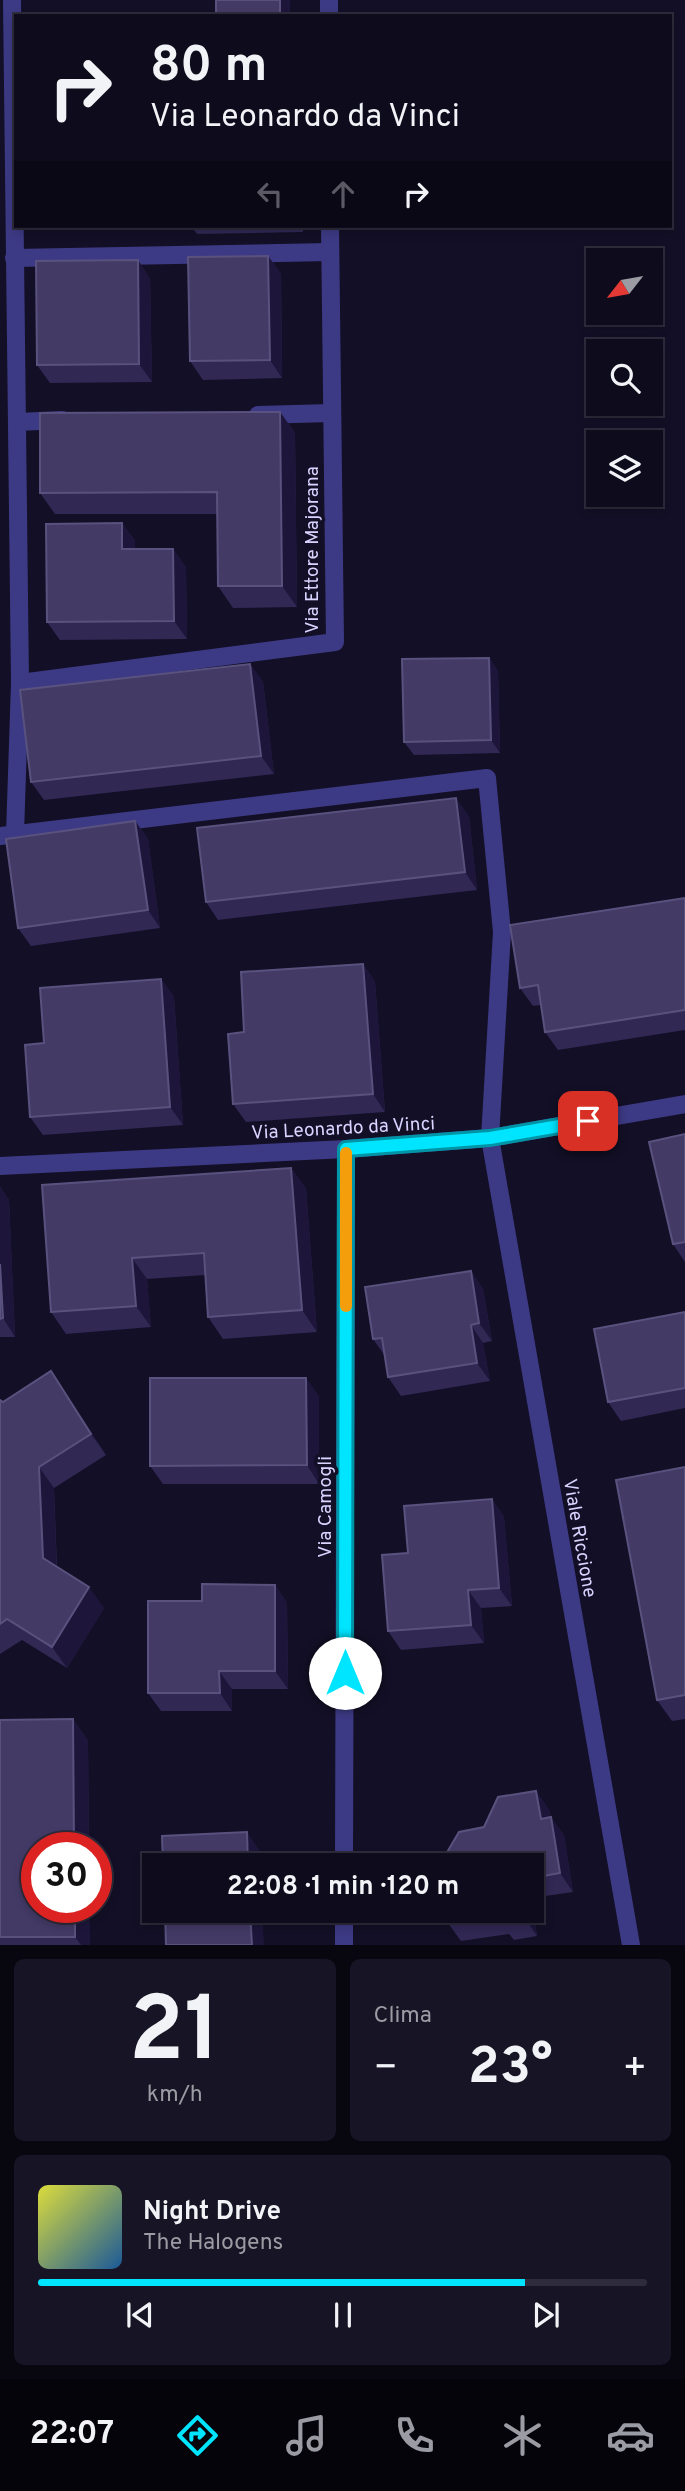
<!DOCTYPE html>
<html lang="it">
<head>
<meta charset="utf-8">
<style>
  body { margin:0; font-family:Overpass,sans-serif; background:#171425; color:#f1f3f6; height:100vh; display:flex; flex-direction:column; font-size:26px; white-space:nowrap }
  * { box-sizing:border-box; margin:0 }
  p { font-size:23px; color:#9b9ba3 }
  .icon { flex:none; width:38px; height:38px; fill:none; stroke:currentColor; stroke-width:2; stroke-linecap:round; stroke-linejoin:round }
  .map { position:relative; height:1945px; overflow:hidden }
  .side { display:flex; flex-direction:column; gap:14px; padding:14px; background:#08060f; flex:1 }
  .side>* { flex:none }
  .guide { position:absolute; left:14px; top:14px; width:658px; height:214px; border-radius:0px; box-shadow:0 4px 10px #0003,0 0 0 2px #2e2b3b; background:#0e0b1c; color:#f1f3f6; overflow:hidden }
  .needle { width:46px; rotate:239deg }
  .fabs { position:absolute; left:586px; top:248px; display:grid; gap:14px }
  .fabs a { display:grid; place-items:center; width:77px; height:77px; border-radius:0px; background:#0e0b1c; box-shadow:0 4px 10px #0003,0 0 0 2px #2e2b3b; font-size:35px }
  .speed { position:absolute; left:21px; top:1832px; display:flex; gap:14px; font-size:35px; font-weight:700; text-align:center }
  .speed>* { display:grid; place-content:center; width:91px; height:91px; border-radius:50%; background:#0e0b1c; box-shadow:0 4px 10px #0003,0 0 0 2px #2e2b3b; line-height:1 }
  .speed .limit { border:10px solid #d22; background:#fff; color:#111 }
  .pin { position:absolute; display:grid; place-items:center; width:60px; height:60px; color:#fff; margin:-30px; border-radius:14px; box-shadow:0 4px 10px #0006 }
  .me { position:absolute; width:77px; margin:-38px; rotate:0deg; stroke-linejoin:round; filter:drop-shadow(0 0 5px #0008) }
  .turn { display:flex; align-items:center; gap:24px; height:147px; padding:0 21px; font-size:32px }
  .turn .icon { width:91px; height:91px; stroke-width:2.5 }
  .turn b { display:block; font-size:49px; line-height:60px }
  .lanes { display:flex; align-items:center; height:66px; padding:0 21px; background:#0003; justify-content:center; gap:35px; direction:ltr }
  .lanes .off { opacity:.35 }
  .big { font-size:52px; font-weight:700; line-height:1.1 }
  .side .tile { flex:1; display:flex; flex-direction:column; justify-content:center; gap:10px; min-width:0; padding:0 24px; border-radius:10px; background:#171425 }
  .side .dial { align-items:center; gap:0 }
  .dial b { font-size:91px; line-height:1 }
  .song { display:flex; align-items:center; gap:21px }
  .cover { width:84px; height:84px; border-radius:10px; background:linear-gradient(135deg,hsl(60 70% 55%),hsl(210 70% 35%)) }
  .played { height:7px; border-radius:4px; background:linear-gradient(90deg,#00e5ff 80%,#2e2b3b 80%) }
  .keys { display:flex; justify-content:space-around; direction:ltr }
  .heat { display:flex; justify-content:space-between; align-items:center; font-size:38px; direction:ltr }
  .side .tiles { flex:1; display:grid; gap:14px; grid-template-columns:1fr 1fr }
  .tile:last-child { grid-column:span 2 }
  .trip { position:absolute; left:142px; top:1853px; width:402px; height:70px; border-radius:0px; background:#0e0b1c; box-shadow:0 4px 10px #0003,0 0 0 2px #2e2b3b; font-weight:700; line-height:70px; text-align:center }
  .tabs { display:flex; height:112px; justify-content:space-around; align-items:center; background:#06040b; color:#9b9ba3 }
  .tabs .icon { width:49px; height:49px }
  .tabs .on { color:#00e5ff }
  .tabs b { font-size:32px; color:#f1f3f6 }
  .map>svg:first-child { display:block }
  .lines { fill:none; stroke-linecap:round; stroke-linejoin:round }
  .street { stroke:#3d3a85; stroke-width:18 }
  .wall { fill:#312854 }
  .shaded-wall { fill:#1d163a }
  .building { fill:#433a66; stroke:#5a527e; stroke-width:2 }
  .route-casing { stroke:#0095a6; stroke-width:18 }
  .route { stroke:#00e5ff; stroke-width:12 }
  .slow { stroke:#f59e0b; stroke-width:12 }
  .labels { text-anchor:middle; stroke-width:7; stroke-linejoin:round; paint-order:stroke }
  .street-label { font-size:19px; fill:#d9d4ff; stroke:#130f26 }
</style>
</head>
<body>
<div class="map">
<svg width="685" height="1945" viewBox="0 0 685 1945">
  <rect width="100%" height="100%" fill="#130f26"/>
  <g class="lines">
    <!-- street -->
    <g class="street">
      <path d="M12 0 20 683 15 834"/>
      <path d="M329 0V16"/>
      <path d="M14 258 330 252"/>
      <path d="M258 415 331 413"/>
      <path d="M17 422 62 420"/>
      <path d="M20 683 335 642 330 226"/>
      <path d="M0 836 487 778 502 932 490 1138 631 1945"/>
      <path d="M0 1166 346 1149 490 1138 685 1104"/>
      <path d="M344 1866 346 1149"/>
      <path d="M344 1945V1911"/>
    </g>
  </g>
  <!-- wall -->
  <g class="wall">
    <path d="M191 226H303V232L197 234Z"/>
    <path d="M268 256 281 274 282 378 203 380 190 361Z"/>
    <path d="M150 278 152 382 50 383 37 365Z"/>
    <path d="M280 412 295 433 297 607 233 608 218 586V514H55L40 493Z"/>
    <path d="M122 523 135 541V549H173L186 568 187 639 60 640 47 622Z"/>
    <path d="M489 658 498 671 500 753 414 755 404 742Z"/>
    <path d="M250 664 263 682 274 774 44 800 31 782Z"/>
    <path d="M469 816 477 890 218 920 206 902Z"/>
    <path d="M135 821 148 839 160 928 31 946 18 928Z"/>
    <path d="M685 898V1030L558 1050 545 1032 541 1005 533 1006 520 988Z"/>
    <path d="M363 964 375 982 385 1112 246 1122 233 1104Z"/>
    <path d="M161 979 174 997 183 1125 43 1135 30 1117Z"/>
    <path d="M685 1134V1262L673 1244Z"/>
    <path d="M291 1168 306 1189 317 1332 223 1339 208 1317 205 1275 147 1279 151 1327 66 1334 51 1312 42 1185Z"/>
    <path d="M0 1187 9 1200 15 1337H0Z"/>
    <path d="M471 1271 483 1289 492 1341 483 1343 490 1381 401 1396 388 1377 385 1356 373 1339Z"/>
    <path d="M685 1312V1408L621 1421 608 1402Z"/>
    <path d="M51 1371 106 1455 54 1488 57 1567 104 1608 67 1668 22 1640 0 1654V1400L3 1402Z"/>
    <path d="M319 1396V1484H163L150 1466Z"/>
    <path d="M685 1467V1719L672 1721 657 1700Z"/>
    <path d="M492 1499 504 1517 512 1606 481 1608 484 1643 401 1650 388 1631 408 1553Z"/>
    <path d="M275 1585 287 1603 288 1689H232V1711H161L148 1693 202 1601Z"/>
    <path d="M73 1719 88 1741 89 1848H37L90 1908V1945H0V1720Z"/>
    <path d="M549 1809 550 1817 564 1835 573 1892 532 1898V1866L484 1827Z"/>
    <path d="M532 1902 537 1936 514 1940 509 1934 461 1941 448 1923 446 1911H532Z"/>
  </g>
  <!-- shaded-wall -->
  <g class="shaded-wall">
    <rect x="280" y="0" width="10" height="16"/>
    <path d="M268 256 281 274 282 378 270 360Z"/>
    <path d="M138 260 150 278 152 382 139 364Z"/>
    <path d="M280 412 295 433 297 607 282 586Z"/>
    <path d="M122 523 135 541V568L122 549Z"/>
    <path d="M173 549 186 568 187 639 174 621Z"/>
    <path d="M489 658 498 671 500 753 491 740Z"/>
    <path d="M250 664 263 682 274 774 261 756Z"/>
    <path d="M456 798 469 816 477 890 465 872Z"/>
    <path d="M135 821 148 839 160 928 148 910Z"/>
    <path d="M363 964 375 982 385 1112 373 1094Z"/>
    <path d="M161 979 174 997 183 1125 170 1107Z"/>
    <path d="M291 1168 306 1189 317 1332 302 1310Z"/>
    <path d="M0 1187 9 1200 15 1337 3 1318 0 1264Z"/>
    <path d="M132 1258 147 1279 151 1327 136 1306Z"/>
    <path d="M471 1271 483 1289 492 1341 479 1323Z"/>
    <path d="M471 1325 483 1343 490 1381 477 1363Z"/>
    <path d="M51 1371 66 1393 106 1455 91 1434Z"/>
    <path d="M306 1378 319 1396V1484L307 1465Z"/>
    <path d="M39 1467 54 1488 57 1579 43 1558Z"/>
    <path d="M492 1499 504 1517 512 1606 499 1588Z"/>
    <path d="M275 1585 287 1603 288 1689 275 1671Z"/>
    <path d="M89 1587 104 1608 67 1668 52 1647Z"/>
    <path d="M468 1590 481 1608 484 1643 471 1625Z"/>
    <path d="M219 1671 232 1689V1711L220 1693Z"/>
    <path d="M73 1719 88 1741 89 1848H74Z"/>
    <path d="M536 1791 549 1809 553 1837 541 1819Z"/>
    <path d="M551 1817 564 1835 573 1892 560 1873Z"/>
    <path d="M247 1832 260 1851V1866H248Z"/>
    <path d="M532 1902 537 1936 525 1918 524 1911H532Z"/>
    <path d="M75 1908H90V1945H81L75 1937Z"/>
    <path d="M250 1911H262L264 1945H252Z"/>
  </g>
  <!-- building -->
  <g class="building">
    <rect x="216" y="0" width="64" height="16"/>
    <path d="M268 256 270 360 190 361 188 257Z"/>
    <path d="M138 260 139 364 37 365 36 261Z"/>
    <path d="M280 412 282 586H218L217 492 40 493V413Z"/>
    <path d="M122 523V549H173L174 621 47 622 46 524Z"/>
    <path d="M489 658 491 740 404 742 402 659Z"/>
    <path d="M250 664 261 756 31 782 20 690Z"/>
    <path d="M456 798 465 872 206 902 197 828Z"/>
    <path d="M135 821 148 910 18 928 6 839Z"/>
    <path d="M685 898V1010L545 1032 538 985 520 988 510 925Z"/>
    <path d="M363 964 373 1094 233 1104 228 1034 244 1032 241 972Z"/>
    <path d="M161 979 170 1107 30 1117 25 1045 44 1043 40 988Z"/>
    <path d="M685 1134V1242L673 1244 649 1142Z"/>
    <path d="M291 1168 302 1310 208 1317 204 1253 132 1258 136 1306 51 1312 42 1185Z"/>
    <path d="M0 1264 3 1318 0 1319Z"/>
    <path d="M471 1271 479 1323 471 1325 477 1363 388 1377 382 1338 373 1339 365 1287Z"/>
    <path d="M685 1312V1388L608 1402 594 1329Z"/>
    <path d="M51 1371 91 1434 39 1467 43 1558 89 1587 52 1647 7 1619 0 1624V1400L3 1402Z"/>
    <path d="M150 1378H306L307 1465 150 1466Z"/>
    <path d="M685 1467V1695L657 1700 616 1480Z"/>
    <path d="M492 1499 499 1588 468 1590 471 1625 388 1631 382 1555 408 1553 404 1506Z"/>
    <path d="M202 1584 275 1585V1671H219L220 1693H148V1601H202Z"/>
    <path d="M73 1719 74 1848H37V1908H75V1937H0V1720Z"/>
    <path d="M536 1791 541 1819 551 1817 560 1873 532 1878V1866H439L459 1832 484 1827 498 1797Z"/>
    <path d="M247 1832 248 1866H163L162 1836Z"/>
    <path d="M165 1911H250L252 1945H166Z"/>
    <path d="M446 1911H524L525 1918 501 1922 500 1915 448 1923Z"/>
  </g>
  <g class="lines">
    <defs>
      <path id="route" d="M345 1673 346 1149 490 1138 588 1121"/>
    </defs>
    <!-- route casing -->
    <use href="#route" class="route-casing"/>
    <!-- route -->
    <use href="#route" class="route"/>
    <!-- slow -->
    <path class="slow" d="M346 1306V1153"/>
  </g>
  <g class="labels">
    <!-- street labels -->
    <g class="street-label">
      <text transform="translate(311 550) rotate(-90)" y="7">Via Ettore Majorana</text>
      <text transform="translate(343 1127) rotate(-3)" y="7">Via Leonardo da Vinci</text>
      <text transform="translate(324 1507) rotate(-90)" y="7">Via Camogli</text>
      <text transform="translate(581 1538) rotate(80)" y="7">Viale Riccione</text>
    </g>
  </g>
</svg>
<div class="fabs">
<a><svg class="needle" viewBox="-14 -14 28 28"><path d="M0-13l5 13h-10z" fill="#e53935"/><path d="M0 13l5-13h-10z" fill="#9b9ba3"/></svg></a>
<a><svg class="icon" aria-label="search" viewBox="0 0 24 24"><circle cx="10" cy="10" r="6"/><path d="M15 15l6 6"/></svg></a>
<a><svg class="icon" aria-label="layers" viewBox="0 0 24 24"><path d="M12 4l9 5-9 5-9-5zM3 14l9 5 9-5"/></svg></a>
</div>
<div class="speed"><div class="limit">30</div></div>
<div class="pin" style="left:588px;top:1121px;background:#d93025"><svg class="icon" aria-label="arrive" viewBox="0 0 24 24"><path d="M6 21V4h12l-3 4 3 4H6"/></svg></div>
<svg class="me" style="left:345px;top:1673px" viewBox="-20 -20 40 40"><circle r="19" fill="#fff"/><path d="M0-13L10 11 0 6-10 11z" fill="#00e5ff"/></svg>
<div class="trip">22:08 · 1 min · 120 m</div>
<div class="guide">
<div class="turn"><svg class="icon" aria-label="right" viewBox="0 0 24 24"><path d="M7 20v-9h11M14 6l5 5-5 5"/></svg><div><b>80 m</b>Via Leonardo da Vinci</div></div>
<div class="lanes"><svg class="icon off" aria-label="left" viewBox="0 0 24 24"><path d="M17 20v-9H6M10 6l-5 5 5 5"/></svg><svg class="icon off" aria-label="ahead" viewBox="0 0 24 24"><path d="M12 20V5M6 11l6-6 6 6"/></svg><svg class="icon" aria-label="right" viewBox="0 0 24 24"><path d="M7 20v-9h11M14 6l5 5-5 5"/></svg></div>
</div>
</div>
<section class="side">
<div class="tiles">
<div class="tile dial"><b>21</b><p>km/h</p></div>
<div class="tile"><p>Clima</p>
<div class="heat"><a>−</a><b class="big">23°</b><a>+</a></div>
</div>
<div class="tile">
<div class="song"><i class="cover"></i><div><b>Night Drive</b><p>The Halogens</p></div></div>
<div class="played"></div>
<div class="keys"><svg class="icon" aria-label="previous" viewBox="0 0 24 24"><path d="M18 5L8 12l10 7zM5 5v14"/></svg><svg class="icon" aria-label="pause" viewBox="0 0 24 24"><path d="M8 5v14M16 5v14"/></svg><svg class="icon" aria-label="next" viewBox="0 0 24 24"><path d="M6 5l10 7-10 7zM19 5v14"/></svg></div>
</div>
</div>
</section>
<nav class="tabs">
<b>22:07</b>
<svg class="icon on" aria-label="directions" viewBox="0 0 24 24"><path d="M12 3l9 9-9 9-9-9zM9 14v-3h6M13 9l2 2-2 2"/></svg>
<svg class="icon" aria-label="music" viewBox="0 0 24 24"><path d="M9 18V5l10-2v13"/><circle cx="6" cy="18" r="3"/><circle cx="16" cy="16" r="3"/></svg>
<svg class="icon" aria-label="phone" viewBox="0 0 24 24"><path d="M5 4h4l2 5-3 2q2 4 5 5l2-3 5 2v4C11 20 4 13 5 4z"/></svg>
<svg class="icon" aria-label="climate" viewBox="0 0 24 24"><path d="M12 3v18M4 7l16 10M4 17L20 7"/></svg>
<svg class="icon" aria-label="car" viewBox="0 0 24 24"><path d="M5 17H2v-5l4-1 3-4h7l3 4 3 1v5h-3M9 17h6M6 11h13"/><circle cx="7" cy="17" r="2"/><circle cx="17" cy="17" r="2"/></svg>
</nav>
</body>
</html>
